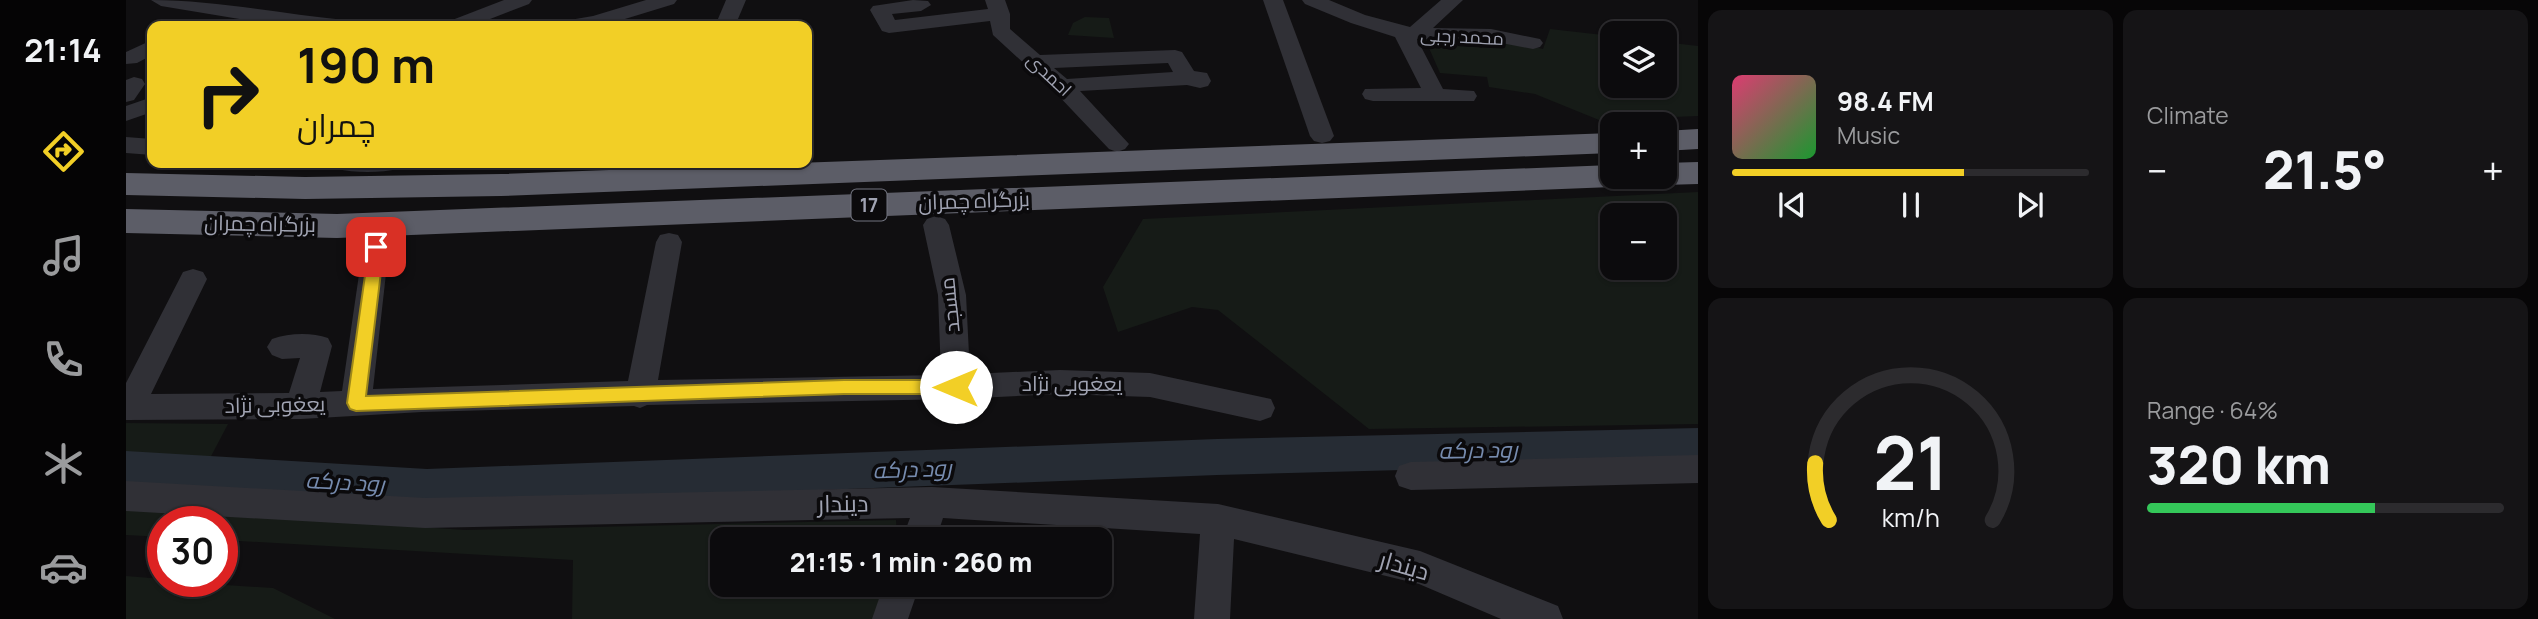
<!DOCTYPE html>
<html lang="en">
<head>
<meta charset="utf-8">
<style>
  body { margin:0; font-family:Manrope,Cairo,sans-serif; background:#151416; color:#f1f3f6; height:100vh; display:flex; flex-direction:column; font-size:26px; white-space:nowrap }
  * { box-sizing:border-box; margin:0 }
  p { font-size:23px; color:#9a9b9d }
  .icon { flex:none; width:38px; height:38px; fill:none; stroke:currentColor; stroke-width:2; stroke-linecap:round; stroke-linejoin:round }
  .map { position:relative; flex:1; overflow:hidden }
  .drawer { display:flex; flex-direction:column; gap:10px; padding:10px; background:#070607; width:840px }
  .drawer>* { flex:none }
  .guide { position:absolute; left:21px; top:21px; width:665px; height:147px; border-radius:14px; box-shadow:0 2px 5px #0004,0 0 0 2px #2c2b2e; background:#f2cf26; color:#111; overflow:hidden }
  .tools { position:absolute; left:1474px; top:21px; display:grid; gap:14px }
  .tools a { display:grid; place-items:center; width:77px; height:77px; border-radius:14px; background:#0c0b0d; box-shadow:0 2px 5px #0004,0 0 0 2px #2c2b2e; font-size:35px }
  .speed { position:absolute; left:21px; top:506px; display:flex; gap:14px; font-size:35px; font-weight:700; text-align:center }
  .speed>* { display:grid; place-content:center; width:91px; height:91px; border-radius:50%; background:#0c0b0d; box-shadow:0 2px 5px #0004,0 0 0 2px #2c2b2e; line-height:1 }
  .speed .limit { border:10px solid #d22; background:#fff; color:#111 }
  .pin { position:absolute; display:grid; place-items:center; width:60px; height:60px; color:#fff; margin:-30px; border-radius:14px; box-shadow:0 4px 10px #0006 }
  .me { position:absolute; width:77px; margin:-38px; rotate:270deg; stroke-linejoin:round; filter:drop-shadow(0 0 5px #0008) }
  .turn { display:flex; align-items:center; gap:24px; height:147px; padding:0 35px; font-size:32px }
  .turn .icon { width:91px; height:91px; stroke-width:2.5 }
  .turn b { display:block; font-size:49px; line-height:60px }
  .big { font-size:52px; font-weight:800; line-height:1.1 }
  .drawer .tile { flex:1; display:flex; flex-direction:column; justify-content:center; gap:10px; min-width:0; padding:0 24px; border-radius:14px; background:#151416 }
  .drawer .dial { align-items:center; gap:0 }
  .dial svg { height:182px; overflow:visible; fill:none; stroke:#2c2b2e; stroke-width:7; stroke-linecap:round; text-anchor:middle }
  .dial text { fill:#f1f3f6; stroke:none }
  .song { display:flex; align-items:center; gap:21px }
  .cover { width:84px; height:84px; border-radius:10px; background:linear-gradient(135deg,hsl(340 70% 55%),hsl(130 70% 35%)) }
  .played { height:7px; border-radius:4px; background:linear-gradient(90deg,#f2cf26 65%,#2c2b2e 65%) }
  .keys { display:flex; justify-content:space-around; direction:ltr }
  .heat { display:flex; justify-content:space-between; align-items:center; font-size:38px; direction:ltr }
  .charge { height:10px; border-radius:5px; background:linear-gradient(90deg,#34c759 64%,#2c2b2e 0) }
  .drawer .tiles { flex:1; display:grid; gap:10px; grid-template-columns:repeat(2,1fr) }
  .trip { position:absolute; left:584px; top:527px; width:402px; height:70px; border-radius:14px; background:#0c0b0d; box-shadow:0 2px 5px #0004,0 0 0 2px #2c2b2e; font-weight:800; line-height:70px; text-align:center }
  main { display:flex; flex:1; min-height:0 }
  .dock { display:flex; flex-direction:column; width:126px; justify-content:space-around; align-items:center; background:#050405; color:#9a9b9d }
  .dock .icon { width:49px; height:49px }
  .dock .active { color:#f2cf26 }
  .dock b { font-size:32px; color:#f1f3f6 }
  .map>svg:first-child { display:block }
  .green { fill:#161b17; fill-rule:evenodd }
  .lines { fill:none; stroke-linecap:round; stroke-linejoin:round }
  .river { fill:#262c34; fill-rule:evenodd }
  .minor { fill:#303036; fill-rule:evenodd }
  .highway { fill:#5c5d67; fill-rule:evenodd }
  .route { fill:#f2cf26; stroke:#9d8719; stroke-width:2 }
  .labels { text-anchor:middle; stroke-width:7; stroke-linejoin:round; paint-order:stroke }
  .far-street-label { font-size:18px; fill:#a0a3b2; stroke:#0b0a0c }
  .shield { fill:#0b0a0c; stroke:#737580; stroke-width:2 }
  .shield-label { font-size:19px; font-weight:bold; fill:#a0a3b2 }
  .street-label { font-size:21px; fill:#a0a3b2; stroke:#0b0a0c }
  .water-label { font-size:23px; font-style:italic; fill:#768bae; stroke:#0b0a0c }
  .near-street-label { font-size:24px; fill:#a0a3b2; stroke:#0b0a0c }
</style>
</head>
<body>
<main>
<nav class="dock">
<b>21:14</b>
<svg class="icon active" aria-label="directions" viewBox="0 0 24 24"><path d="M12 3l9 9-9 9-9-9zM9 14v-3h6M13 9l2 2-2 2"/></svg>
<svg class="icon" aria-label="music" viewBox="0 0 24 24"><path d="M9 18V5l10-2v13"/><circle cx="6" cy="18" r="3"/><circle cx="16" cy="16" r="3"/></svg>
<svg class="icon" aria-label="phone" viewBox="0 0 24 24"><path d="M5 4h4l2 5-3 2q2 4 5 5l2-3 5 2v4C11 20 4 13 5 4z"/></svg>
<svg class="icon" aria-label="climate" viewBox="0 0 24 24"><path d="M12 3v18M4 7l16 10M4 17L20 7"/></svg>
<svg class="icon" aria-label="car" viewBox="0 0 24 24"><path d="M5 17H2v-5l4-1 3-4h7l3 4 3 1v5h-3M9 17h6M6 11h13"/><circle cx="7" cy="17" r="2"/><circle cx="17" cy="17" r="2"/></svg>
</nav>
<div class="map">
<svg width="1572" height="619" viewBox="0 0 1572 619">
  <rect width="100%" height="100%" fill="#100f11"/>
  <!-- green -->
  <g class="green">
    <path d="M959 17 983 18 988 38 942 35 947 23Z"/>
    <path d="M1424 29 1486 36V86H1538V42L1572 46V116L1473 120 1409 94 1363 87 1361 77 1314 73 1299 39 1377 40 1417 49Z"/>
    <path d="M1572 192V424L1243 429 1092 310 1066 307 992 332 977 287 1017 219ZM1538 215V268H1486V215Z"/>
    <path d="M0 423 102 424 82 462 0 457Z"/>
    <path d="M0 507 339 530 770 520 771 539H597V584L761 585 751 619H446L447 560 96 540V522H37V537L0 535Z"/>
    <path d="M0 576 37 579V581L147 588 209 619H0Z"/>
  </g>
  <g class="lines">
    <!-- river -->
    <path class="river" d="M1572 428V462L1091 475 301 505 0 487V451L301 469 1091 439Z"/>
    <!-- minor -->
    <g class="minor">
      <path d="M25 0C90 0 154 14 219 20L226 22 229 26H156L35 6Z"/>
      <path d="M378 0H406L403 4 346 26H318L321 22Z"/>
      <path d="M520 0H551L548 4 476 26H429L432 22 467 16Z"/>
      <path d="M600 0H620L609 26H589Z"/>
      <path d="M787 0 802 1 805 5 795 11 766 14 769 20 862 9 859 0H879L884 14V29L914 55 1049 50 1056 52 1068 71 1081 73 1085 81 1082 86 1074 88 1061 85 954 91 1003 144 999 149 991 152 983 149 928 91 867 35 864 21 763 33 756 31 744 10 747 6ZM1042 63 1047 72 941 79 928 68Z"/>
      <path d="M1137 0H1157L1208 136 1204 141 1196 143 1188 141 1184 136Z"/>
      <path d="M1176 0H1203L1239 15 1284 27 1315 0H1337L1307 28 1365 29 1414 39 1417 43 1414 47 1407 49 1365 41 1291 39 1317 89 1348 91 1351 96 1348 101H1247L1239 99 1236 94 1239 89 1295 88 1269 37 1225 23 1179 4Z"/>
      <path d="M26 40V55L11 63 0 64V52Z"/>
      <path d="M8 77 16 79 19 84 8 100 0 102V80Z"/>
      <path d="M26 97V112L0 121V106Z"/>
      <path d="M0 137 26 139V155L0 153Z"/>
      <path d="M207 163H276L272 169C255 173 228 173 211 169Z"/>
      <path d="M810 216 819 219 823 225 840 295 844 374 934 370 1024 373 1145 399 1149 408 1145 417 1134 421 1024 397 934 394 830 399 521 405 514 408 508 406 296 412 175 419 0 420V383L57 272 67 269 77 272 81 279 25 394 163 393 174 358 156 359 146 355 141 347 146 339C163 333 185 332 202 338L206 346 194 392 216 391 237 247 241 240 250 238 259 240 263 247 247 389 502 381 530 242 534 235 543 233 552 235 556 242 532 380 815 375 812 295 797 225 801 219Z"/>
      <path d="M1572 455V483L1285 490 1273 486 1269 476 1273 466 1285 462Z"/>
      <path d="M0 481 299 498 806 487 1092 504 1294 551 1432 606 1437 619H1375L1293 584 1108 539 1104 619H1068L1074 534 817 518 810 539H776L784 518 299 528 0 511Z"/>
      <path d="M758 584H794L782 619H746Z"/>
    </g>
    <!-- highway -->
    <g class="highway">
      <path d="M1572 129V149L1538 151V131Z"/>
      <path d="M1486 133V153L375 196 179 199 0 195V173L179 177 375 174Z"/>
      <path d="M1572 162V184L1538 185 1526 182 1523 177H1538V163Z"/>
      <path d="M1486 165V177H1502L1498 184 1486 187 211 238 0 233V209L211 214Z"/>
    </g>
  </g>
  <!-- route -->
  <path class="route" d="M250 242 258 247 240 396 718 380H830L836 382 839 387 836 392 830 394H718L230 411 224 409 221 403 243 247Z"/>
  <g class="labels">
    <!-- far-street labels -->
    <g class="far-street-label">
      <text transform="translate(1336 37) rotate(3)" y="6">محمد رجبی</text>
      <text transform="translate(923 75) rotate(43)" y="6">احمدی</text>
    </g>
    <!-- shield labels -->
    <rect class="shield" x="725.5" y="189.5" width="35" height="31" rx="5"/>
    <g class="shield-label">
      <text x="743" y="212">17</text>
    </g>
    <!-- street labels -->
    <g class="street-label">
      <text transform="translate(848 201) rotate(-2)" y="7">بزرگراه چمران</text>
      <text transform="translate(134 224) rotate(1)" y="7">بزرگراه چمران</text>
      <text transform="translate(824 305) rotate(-96)" y="7">مسجد</text>
      <text x="946" y="391">یعغوبی نژاد</text>
      <text transform="translate(149 405) rotate(-1)" y="7">یعغوبی نژاد</text>
    </g>
    <!-- water labels -->
    <g class="water-label">
      <text transform="translate(1352 450) rotate(-1)" y="8">رود درکه</text>
      <text transform="translate(786 469) rotate(-2)" y="8">رود درکه</text>
      <text transform="translate(219 482) rotate(3)" y="8">رود درکه</text>
    </g>
    <!-- near-street labels -->
    <g class="near-street-label">
      <text transform="translate(717 504) rotate(-1)" y="8">دیندار</text>
      <text transform="translate(1278 566) rotate(16)" y="8">دیندار</text>
    </g>
  </g>
</svg>
<div class="tools">
<a><svg class="icon" aria-label="layers" viewBox="0 0 24 24"><path d="M12 4l9 5-9 5-9-5zM3 14l9 5 9-5"/></svg></a>
<a>+</a>
<a>−</a>
</div>
<div class="speed"><div class="limit">30</div></div>
<div class="pin" style="left:250px;top:247px;background:#d93025"><svg class="icon" aria-label="arrive" viewBox="0 0 24 24"><path d="M6 21V4h12l-3 4 3 4H6"/></svg></div>
<svg class="me" style="left:830px;top:387px" viewBox="-20 -20 40 40"><circle r="19" fill="#fff"/><path d="M0-13L10 11 0 6-10 11z" fill="#f2cf26"/></svg>
<div class="trip">21:15 · 1 min · 260 m</div>
<div class="guide">
<div class="turn"><svg class="icon" aria-label="right" viewBox="0 0 24 24"><path d="M7 20v-9h11M14 6l5 5-5 5"/></svg><div><b>190 m</b>چمران</div></div>
</div>
</div>
<section class="drawer">
<div class="tiles">
<div class="tile">
<div class="song"><i class="cover"></i><div><b>98.4 FM</b><p>Music</p></div></div>
<div class="played"></div>
<div class="keys"><svg class="icon" aria-label="previous" viewBox="0 0 24 24"><path d="M18 5L8 12l10 7zM5 5v14"/></svg><svg class="icon" aria-label="pause" viewBox="0 0 24 24"><path d="M8 5v14M16 5v14"/></svg><svg class="icon" aria-label="next" viewBox="0 0 24 24"><path d="M6 5l10 7-10 7zM19 5v14"/></svg></div>
</div>
<div class="tile"><p>Climate</p>
<div class="heat"><a>−</a><b class="big">21.5°</b><a>+</a></div>
</div>
<div class="tile dial"><svg viewBox="0 0 100 80">
<path d="M14 69A42 42 0 1 1 86 69"/>
<path d="M14 69A42 42 0 0 1 8 44" stroke="#f2cf26"/>
<text x="50" y="56" font-size="32" font-weight="700">21</text>
<text x="50" y="72" font-size="11">km/h</text>
</svg></div>
<div class="tile"><p>Range · 64%</p><b class="big">320 km</b><div class="charge"></div></div>
</div>
</section>
</main>
</body>
</html>
